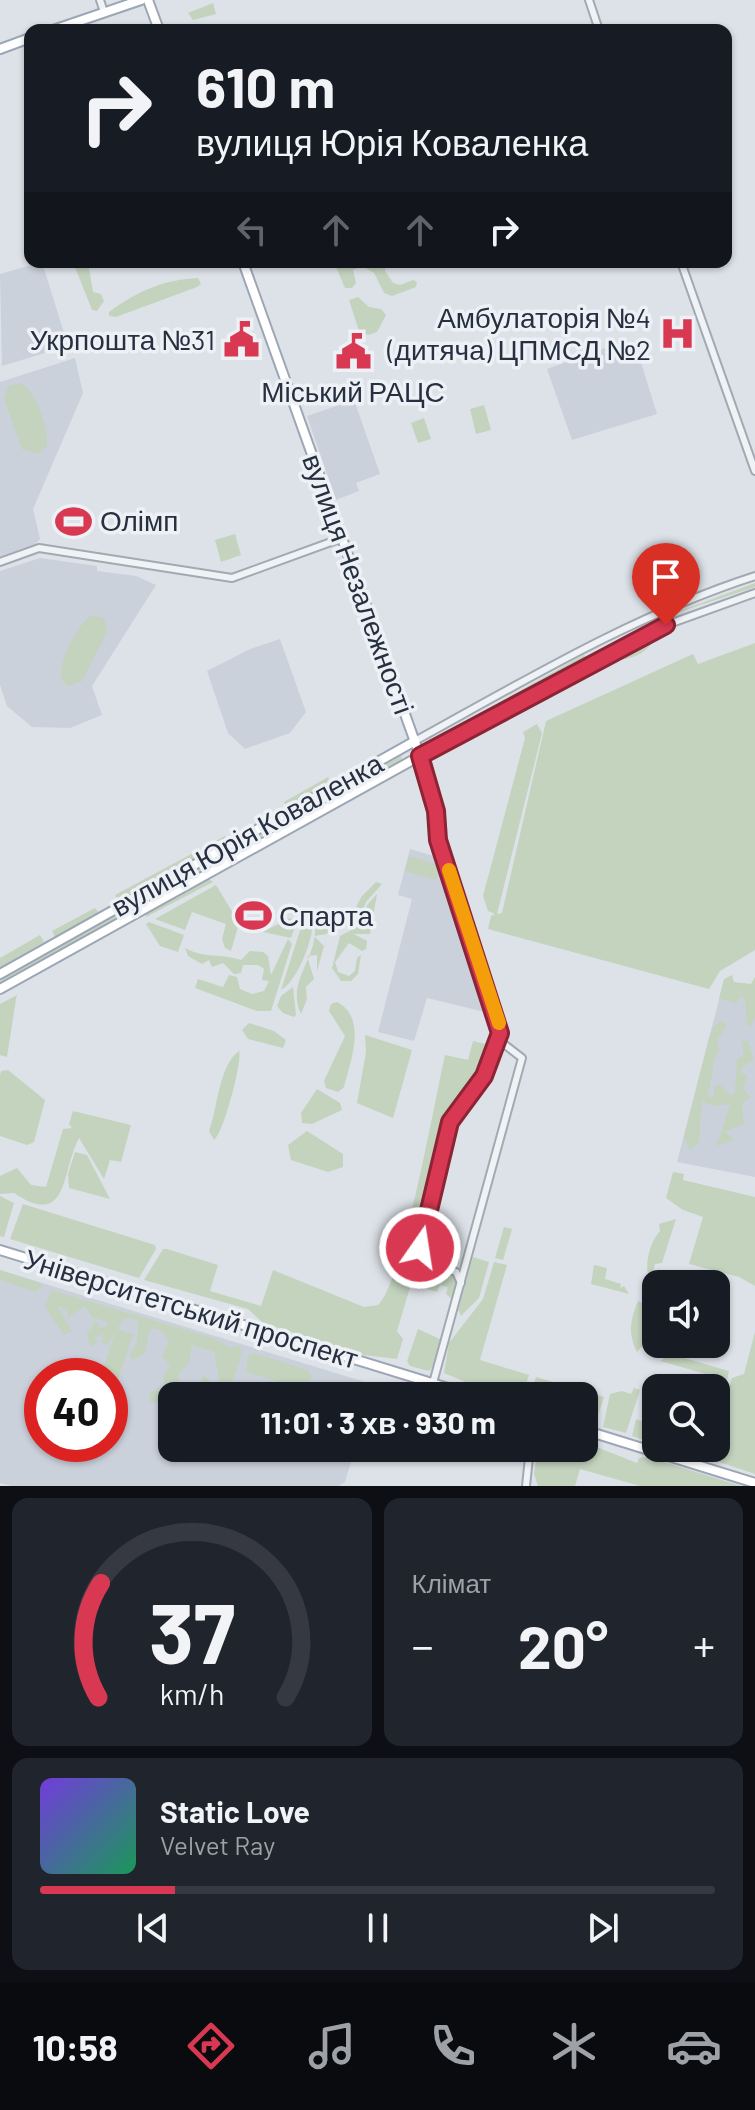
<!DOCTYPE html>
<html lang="uk">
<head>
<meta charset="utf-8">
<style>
  body { margin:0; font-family:Barlow,sans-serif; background:#20242c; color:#f1f3f6; height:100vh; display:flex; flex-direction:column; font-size:30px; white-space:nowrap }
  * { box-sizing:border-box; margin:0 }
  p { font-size:26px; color:#9ea1a6 }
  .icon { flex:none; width:44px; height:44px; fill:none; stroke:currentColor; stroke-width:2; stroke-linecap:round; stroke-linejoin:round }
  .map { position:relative; height:1486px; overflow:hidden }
  .sheet { display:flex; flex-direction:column; gap:12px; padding:12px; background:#0d0f14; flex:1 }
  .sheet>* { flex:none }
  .guide { position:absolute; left:24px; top:24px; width:708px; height:244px; border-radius:16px; box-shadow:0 2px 6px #0004; background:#171b24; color:#f1f3f6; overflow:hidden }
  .tools { position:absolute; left:642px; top:1270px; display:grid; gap:16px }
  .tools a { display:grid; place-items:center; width:88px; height:88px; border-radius:16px; background:#171b24; box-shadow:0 2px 6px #0004; font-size:40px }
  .speed { position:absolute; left:24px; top:1358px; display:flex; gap:16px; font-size:40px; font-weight:700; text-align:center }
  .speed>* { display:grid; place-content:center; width:104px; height:104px; border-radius:50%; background:#171b24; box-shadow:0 2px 6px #0004; line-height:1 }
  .speed .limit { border:12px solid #d22; background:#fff; color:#111 }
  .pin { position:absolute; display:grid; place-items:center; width:68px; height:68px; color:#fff; margin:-82px -34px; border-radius:50% 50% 50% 0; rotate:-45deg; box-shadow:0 0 8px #0007 }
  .pin .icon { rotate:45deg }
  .me { position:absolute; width:88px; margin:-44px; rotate:13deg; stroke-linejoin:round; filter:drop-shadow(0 0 6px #0008) }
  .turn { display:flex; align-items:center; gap:28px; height:168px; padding:0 40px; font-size:36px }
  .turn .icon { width:104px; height:104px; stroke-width:2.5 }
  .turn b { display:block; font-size:56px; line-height:68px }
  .lanes { display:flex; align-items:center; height:76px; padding:0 40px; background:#0003; justify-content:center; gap:40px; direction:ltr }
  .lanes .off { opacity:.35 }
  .big { font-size:60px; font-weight:700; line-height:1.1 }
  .sheet .card { flex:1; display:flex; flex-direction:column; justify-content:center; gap:12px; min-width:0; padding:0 28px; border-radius:16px; background:#20242c }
  .sheet .dial { align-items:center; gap:0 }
  .dial svg { height:208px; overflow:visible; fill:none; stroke:#363941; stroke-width:7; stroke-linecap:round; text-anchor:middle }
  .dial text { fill:#f1f3f6; stroke:none }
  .song { display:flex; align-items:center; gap:24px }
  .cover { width:96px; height:96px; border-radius:12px; background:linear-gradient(135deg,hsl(260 70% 55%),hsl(150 70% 35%)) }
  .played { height:8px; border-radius:4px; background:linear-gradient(90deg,#d83851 20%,#363941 20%) }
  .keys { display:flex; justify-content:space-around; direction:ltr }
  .heat { display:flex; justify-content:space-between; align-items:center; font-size:44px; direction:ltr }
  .sheet .tiles { flex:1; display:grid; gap:12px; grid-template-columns:1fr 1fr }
  .card:last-child { grid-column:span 2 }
  .trip { position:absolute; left:158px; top:1382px; width:440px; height:80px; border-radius:16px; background:#171b24; box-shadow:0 2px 6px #0004; font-weight:700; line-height:80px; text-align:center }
  .tabs { display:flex; height:128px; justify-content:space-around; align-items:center; background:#090b0e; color:#9ea1a6 }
  .tabs .icon { width:56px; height:56px }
  .tabs .on { color:#d83851 }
  .tabs b { font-size:36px; color:#f1f3f6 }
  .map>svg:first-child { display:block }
  .built { fill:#cbd1db; fill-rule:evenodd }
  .green { fill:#c3d3be }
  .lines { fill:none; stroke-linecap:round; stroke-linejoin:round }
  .minor-casing { stroke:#a2a9b2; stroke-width:10 }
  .major-casing { stroke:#9ca6b5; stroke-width:12 }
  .minor { stroke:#f0f3f6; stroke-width:6 }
  .major { stroke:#fff; stroke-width:8 }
  .route-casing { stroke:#8c2435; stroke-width:20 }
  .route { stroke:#d83851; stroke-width:14 }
  .slow { stroke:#f59e0b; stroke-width:14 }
  .labels { text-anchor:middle; stroke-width:7; stroke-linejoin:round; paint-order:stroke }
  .poi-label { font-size:28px; fill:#263040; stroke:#edf1f6; text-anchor:end }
  .street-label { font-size:28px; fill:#263040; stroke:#edf1f6 }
</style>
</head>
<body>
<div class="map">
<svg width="755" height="1486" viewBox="0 0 755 1486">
  <rect width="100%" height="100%" fill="#dde2e8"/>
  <!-- built -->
  <g class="built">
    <path d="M42 262 68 346 2 366 0 274Z"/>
    <path d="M619 343 639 356 657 414 572 440 547 369Z"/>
    <path d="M75 358 83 393 33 509 40 539 34 545 0 557V382Z"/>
    <path d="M354 400 380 474 356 483 359 491 336 500 307 416Z"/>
    <path d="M40 558 97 566V571L136 576 156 585 92 686 102 715 70 728 32 727 7 706 0 685V571Z"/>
    <path d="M280 639 306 712 290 733 245 749 228 733 207 671 250 649Z"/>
    <path d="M410 849 440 858 488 1001 485 1012 427 998 414 1041 378 1032 412 899 398 895Z"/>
    <path d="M755 982V1177L677 1162 723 984 752 991Z"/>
    <path d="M0 1270 375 1385 371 1396H172V1448H355L345 1482 339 1486H11L0 1483ZM42 1376H110V1444H42Z"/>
  </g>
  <!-- green -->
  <g class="green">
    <path d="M213 3 216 14 193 20 188 13Z"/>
    <path d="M73 262H88L93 292 101 294 104 301 97 311 92 310Z"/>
    <path d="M334 262H386L385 271 393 283 400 285 413 280 417 282 416 287 392 296 384 293 374 273 362 266 353 270 356 283 352 288H345Z"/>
    <path d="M198 278 201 284 197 287 116 317 109 316V312C138 291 162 280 198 278Z"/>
    <path d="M358 297 369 307 381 309 386 315 377 332 368 335 359 331 349 300Z"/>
    <path d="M21 383C36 391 49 430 47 446L38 454 22 449 4 399 8 386Z"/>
    <path d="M484 405 491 430 476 434 470 409Z"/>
    <path d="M424 418 431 439 418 443 411 423Z"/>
    <path d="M235 534 241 555 221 562 215 540Z"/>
    <path d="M755 583V587L664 617Z"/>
    <path d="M92 615 104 618 107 632 82 681 68 686 61 679C58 663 78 623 92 615Z"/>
    <path d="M654 634 658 636C644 656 630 661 606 660Z"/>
    <path d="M755 643V950L720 971 709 989 488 929 491 916 495 914 488 911 483 896 525 738 523 732 537 724 542 733 497 914 502 913 546 721 693 654 698 664Z"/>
    <path d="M584 655 586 658 432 741 433 739Z"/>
    <path d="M401 756 402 759 0 983V979Z"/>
    <path d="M328 777 330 782 286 807 284 802Z"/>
    <path d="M225 836 230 840 118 901 115 895Z"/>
    <path d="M409 856 440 865 436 880 405 871Z"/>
    <path d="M209 879 213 882 146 917V914Z"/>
    <path d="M376 882 382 884 366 902 358 923 345 927 362 896Z"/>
    <path d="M216 885 239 923 231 951 225 948 222 939 226 924 192 912 185 930 155 919Z"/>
    <path d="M377 894 370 934H354L367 941 366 949 362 951 349 943 335 962 338 972 349 976 355 971 357 958 361 955 358 974 351 981H341L332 968 340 936 359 926 367 905Z"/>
    <path d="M95 908 99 913 55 937 52 931Z"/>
    <path d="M313 910C317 929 300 979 281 990L305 915Z"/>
    <path d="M320 913 328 915 331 920 327 934 314 936 324 946 317 971V955L307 956 314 979 306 987 307 999 301 1014C289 988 306 969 313 945 316 934 314 924 320 913Z"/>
    <path d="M290 918 296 924 291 938 263 932Z"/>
    <path d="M149 922 184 935 178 952 160 946 146 924Z"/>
    <path d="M40 935 44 942 0 967V958Z"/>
    <path d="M288 939 292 944 271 1011H257L195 988 198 979 223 987 229 975 237 977 240 989 252 994 264 991 269 981 262 980 264 969 258 965H243L241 973 234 974 223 963 212 967 209 960 202 964 188 956 185 948C206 959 219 953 241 960L250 951 263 952 268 956 271 975Z"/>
    <path d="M732 975 734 982 751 984 755 977V1018L751 1026 747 1025 745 999 740 997 736 1003 719 999 724 979Z"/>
    <path d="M293 987 296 1015 294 1017 283 1013 277 1006 281 996Z"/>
    <path d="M17 995 16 999 7 1057 0 1055V1004Z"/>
    <path d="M337 1002C368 1018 350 1062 344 1087L338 1092 326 1088 324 1081 345 1036 329 1011 331 1004Z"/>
    <path d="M721 1021 727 1024 717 1041 719 1051C710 1063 714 1082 707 1094L712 1098 715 1086 720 1085 731 1096 735 1092 737 1059 743 1056 742 1041H748L754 1060 742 1067 741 1073 747 1075 743 1089 751 1098 742 1103 744 1124 725 1132 735 1140 716 1146C722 1131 725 1119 730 1104L713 1106 702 1101 699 1142 690 1150 684 1137 709 1038 714 1026Z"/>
    <path d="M249 1023 274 1031 286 1040 283 1048 248 1039 242 1030Z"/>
    <path d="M365 1035 412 1050 393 1118 357 1103 366 1052Z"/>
    <path d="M473 1041 490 1045 445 1126 415 1256 420 1264 455 1276 457 1284 453 1300 446 1294 448 1287 440 1285 437 1292 411 1284 397 1331 403 1339 397 1359 364 1355 263 1323 248 1309 144 1280 163 1249H167L218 1265 210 1291 261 1306 273 1270 364 1307 378 1305C403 1282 435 1099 445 1055L468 1060Z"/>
    <path d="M239 1051C243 1060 223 1135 214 1140L209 1131C218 1108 218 1067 239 1051Z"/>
    <path d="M8 1070 45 1100 34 1142 27 1145 0 1136V1076L1 1071Z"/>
    <path d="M317 1089 340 1103 342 1110 312 1124 302 1123 301 1113Z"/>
    <path d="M73 1111 131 1125 121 1162 110 1160 104 1179 79 1138C61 1171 69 1230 14 1193L0 1194V1176L17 1168 31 1185 46 1187 63 1129 72 1128 69 1124Z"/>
    <path d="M307 1131 343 1154V1167L328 1172 291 1160 288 1145Z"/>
    <path d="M75 1152 87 1155 110 1199 69 1188 68 1174Z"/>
    <path d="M673 1172 684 1174 683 1180 755 1197V1286L739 1277 689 1264 703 1217 683 1210 666 1198Z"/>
    <path d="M0 1196 14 1203 4 1237 0 1236Z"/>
    <path d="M23 1204 155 1245 156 1249 139 1278 10 1239Z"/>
    <path d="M676 1219 662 1263 655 1264 650 1280C643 1266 650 1242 660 1231L659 1224Z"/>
    <path d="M504 1227 512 1229 503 1260 495 1258Z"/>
    <path d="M473 1257 489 1262 479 1298 461 1316 458 1309Z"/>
    <path d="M494 1262 507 1265 480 1360 529 1375 522 1396H499L444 1373 449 1343 483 1299Z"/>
    <path d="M594 1265 607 1268 605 1279 621 1284 620 1288 624 1286 629 1294 591 1284Z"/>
    <path d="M0 1270 40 1283 43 1286 35 1292 0 1280Z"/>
    <path d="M652 1286 656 1295 643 1345 637 1352C628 1334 630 1320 638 1301L642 1303 650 1300 651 1295H646L644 1290Z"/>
    <path d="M51 1290 216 1339 231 1348 239 1345 242 1354 228 1396 198 1391 203 1375 210 1381 211 1388H216L219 1380 214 1352 192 1345 189 1363 179 1373 178 1396H172V1405L149 1401 150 1392 165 1388 163 1377 170 1365 162 1356 169 1341 163 1332 154 1328 149 1332 145 1354 132 1360 130 1354 137 1342 138 1322 131 1318 124 1319 117 1329 133 1334 115 1389 110 1388V1376H101L116 1330 108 1345 101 1343 104 1334 94 1338 98 1342 91 1347 86 1331 91 1330 94 1320 102 1328 107 1327V1322L92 1317 85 1306 68 1318 67 1310 57 1306 72 1331 64 1335 45 1307Z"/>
    <path d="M418 1329 442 1340 436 1363 429 1371 410 1366 407 1361Z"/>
    <path d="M755 1332V1474L692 1453 693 1448H716V1414L721 1415 732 1378 744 1374Z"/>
    <path d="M253 1353 308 1370 312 1376 305 1390 246 1372 248 1356Z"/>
    <path d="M670 1354 729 1371 727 1380 660 1361Z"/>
    <path d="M536 1377 604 1397 595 1424 584 1422 585 1394 551 1384 547 1396H530Z"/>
    <path d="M634 1388 640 1390 626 1433 603 1427 610 1394 622 1391 631 1394Z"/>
    <path d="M636 1419 656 1426V1444L632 1436Z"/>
    <path d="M584 1442 637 1463 639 1458 648 1457 741 1486H640L580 1469 575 1486H538L534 1474 538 1448H584Z"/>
  </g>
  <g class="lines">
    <defs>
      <g id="minor">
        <path d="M100 0 104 12"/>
        <path d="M589 0 599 30"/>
        <path d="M681 262 755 471"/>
        <path d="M0 562 39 548 232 578 342 538"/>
        <path d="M415 741C526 680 634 615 755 576"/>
        <path d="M461 1283 456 1272 424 1260 421 1244 450 1122 484 1076 500 1033 438 840 436 811 420 756 658 628 755 593"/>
        <path d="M433 1383 522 1058 500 1041"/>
        <path d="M526 1486 530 1448"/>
      </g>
      <g id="major">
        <path d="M148 0 159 30"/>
        <path d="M53 30 141 0"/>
        <path d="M0 49 30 38"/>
        <path d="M0 974 415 741"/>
        <path d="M0 989 420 756 243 262"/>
        <path d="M0 1250 474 1396"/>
        <path d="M584 1430 755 1483"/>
      </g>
    </defs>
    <!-- minor casing -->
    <use href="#minor" class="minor-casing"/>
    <!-- major casing -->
    <use href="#major" class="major-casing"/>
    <!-- minor -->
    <use href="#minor" class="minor"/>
    <!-- major -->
    <use href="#major" class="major"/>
  </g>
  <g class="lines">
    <defs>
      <path id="route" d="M420 1248 450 1122 484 1076 500 1033 438 840 436 811 420 756 666 625"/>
    </defs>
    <!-- route casing -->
    <use href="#route" class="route-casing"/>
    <!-- route -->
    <use href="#route" class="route"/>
    <!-- slow -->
    <path class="slow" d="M449 870 499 1023"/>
  </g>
  <!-- icons -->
  <defs>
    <symbol id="hospital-bare" viewBox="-9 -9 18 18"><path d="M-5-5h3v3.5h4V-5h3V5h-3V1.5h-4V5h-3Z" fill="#d83851" stroke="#edf1f6" stroke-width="2.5" paint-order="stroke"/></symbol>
    <symbol id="civic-bare" viewBox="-9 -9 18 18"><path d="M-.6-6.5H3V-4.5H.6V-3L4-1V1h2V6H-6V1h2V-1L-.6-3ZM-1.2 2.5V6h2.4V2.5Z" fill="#d83851" stroke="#edf1f6" stroke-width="2.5" paint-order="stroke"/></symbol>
    <symbol id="stadium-bare" viewBox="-9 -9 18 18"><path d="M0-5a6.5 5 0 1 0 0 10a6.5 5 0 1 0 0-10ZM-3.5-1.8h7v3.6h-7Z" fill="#d83851" stroke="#edf1f6" stroke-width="2.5" paint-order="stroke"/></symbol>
  </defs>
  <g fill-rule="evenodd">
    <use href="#hospital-bare" x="652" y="308" width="51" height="51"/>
    <use href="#civic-bare" x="216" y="314" width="51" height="51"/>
    <use href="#civic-bare" x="328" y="326" width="51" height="51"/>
    <use href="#stadium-bare" x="48" y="496" width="51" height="51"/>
    <use href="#stadium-bare" x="228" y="890" width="51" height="51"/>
  </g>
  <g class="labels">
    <!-- poi labels -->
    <g class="poi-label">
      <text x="651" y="328">Амбулаторія №4<tspan x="651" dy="32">(дитяча) ЦПМСД №2</tspan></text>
      <text x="215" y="350">Укрпошта №31</text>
      <text x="353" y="402" text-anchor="middle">Міський РАЦС</text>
      <text x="100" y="531" text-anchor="start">Олімп</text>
      <text x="279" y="926" text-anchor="start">Спарта</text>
    </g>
    <!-- street labels -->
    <g class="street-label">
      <text transform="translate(358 584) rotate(70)" y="10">вулиця Незалежності</text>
      <text transform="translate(247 835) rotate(-29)" y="10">вулиця Юрія Коваленка</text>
      <text transform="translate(191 1309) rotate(17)" y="10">Університетський проспект</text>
    </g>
  </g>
</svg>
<div class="tools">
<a><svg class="icon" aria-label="sound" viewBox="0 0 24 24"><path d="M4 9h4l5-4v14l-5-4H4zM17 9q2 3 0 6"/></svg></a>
<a><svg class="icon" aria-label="search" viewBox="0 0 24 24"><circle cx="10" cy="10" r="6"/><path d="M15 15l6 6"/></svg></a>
</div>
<div class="speed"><div class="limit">40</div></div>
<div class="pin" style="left:666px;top:625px;background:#d93025"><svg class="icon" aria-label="arrive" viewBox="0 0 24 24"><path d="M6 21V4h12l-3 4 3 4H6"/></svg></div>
<svg class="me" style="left:420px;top:1248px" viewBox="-20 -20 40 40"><circle r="17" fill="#d83851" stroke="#fff" stroke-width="3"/><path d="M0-11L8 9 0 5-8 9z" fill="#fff"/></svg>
<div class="trip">11:01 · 3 хв · 930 m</div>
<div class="guide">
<div class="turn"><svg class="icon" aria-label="right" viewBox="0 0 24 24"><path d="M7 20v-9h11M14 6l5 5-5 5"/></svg><div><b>610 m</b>вулиця Юрія Коваленка</div></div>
<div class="lanes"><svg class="icon off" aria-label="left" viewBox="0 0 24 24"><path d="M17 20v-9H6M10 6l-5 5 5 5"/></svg><svg class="icon off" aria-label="ahead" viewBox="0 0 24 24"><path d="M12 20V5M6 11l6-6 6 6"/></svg><svg class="icon off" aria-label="ahead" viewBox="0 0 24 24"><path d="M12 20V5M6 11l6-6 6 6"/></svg><svg class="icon" aria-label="right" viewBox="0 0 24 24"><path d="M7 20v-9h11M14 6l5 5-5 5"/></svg></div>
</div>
</div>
<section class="sheet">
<div class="tiles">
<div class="card dial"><svg viewBox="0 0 100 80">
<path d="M14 69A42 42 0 1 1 86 69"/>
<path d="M14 69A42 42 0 0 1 15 25" stroke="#d83851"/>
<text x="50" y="56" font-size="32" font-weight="700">37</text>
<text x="50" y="72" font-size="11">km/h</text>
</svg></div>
<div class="card"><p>Клімат</p>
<div class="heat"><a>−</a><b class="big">20°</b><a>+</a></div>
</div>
<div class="card">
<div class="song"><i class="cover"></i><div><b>Static Love</b><p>Velvet Ray</p></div></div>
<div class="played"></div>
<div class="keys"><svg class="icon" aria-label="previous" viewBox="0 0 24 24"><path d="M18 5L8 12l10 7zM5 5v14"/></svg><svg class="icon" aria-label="pause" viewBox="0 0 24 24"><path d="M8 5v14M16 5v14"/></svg><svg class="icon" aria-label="next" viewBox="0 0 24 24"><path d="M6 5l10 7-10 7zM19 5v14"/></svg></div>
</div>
</div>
</section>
<nav class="tabs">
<b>10:58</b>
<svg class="icon on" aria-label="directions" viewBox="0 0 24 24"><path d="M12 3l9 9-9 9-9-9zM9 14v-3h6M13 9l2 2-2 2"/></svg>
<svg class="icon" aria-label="music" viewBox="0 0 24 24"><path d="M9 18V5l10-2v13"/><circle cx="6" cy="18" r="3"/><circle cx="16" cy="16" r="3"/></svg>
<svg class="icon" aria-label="phone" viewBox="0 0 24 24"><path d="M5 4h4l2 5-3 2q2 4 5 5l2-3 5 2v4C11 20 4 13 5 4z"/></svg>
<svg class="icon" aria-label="climate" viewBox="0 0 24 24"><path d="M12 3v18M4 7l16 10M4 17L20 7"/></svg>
<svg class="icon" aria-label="car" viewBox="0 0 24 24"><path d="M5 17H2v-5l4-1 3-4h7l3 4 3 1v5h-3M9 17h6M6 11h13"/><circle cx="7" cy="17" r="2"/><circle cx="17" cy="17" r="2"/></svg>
</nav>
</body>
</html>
